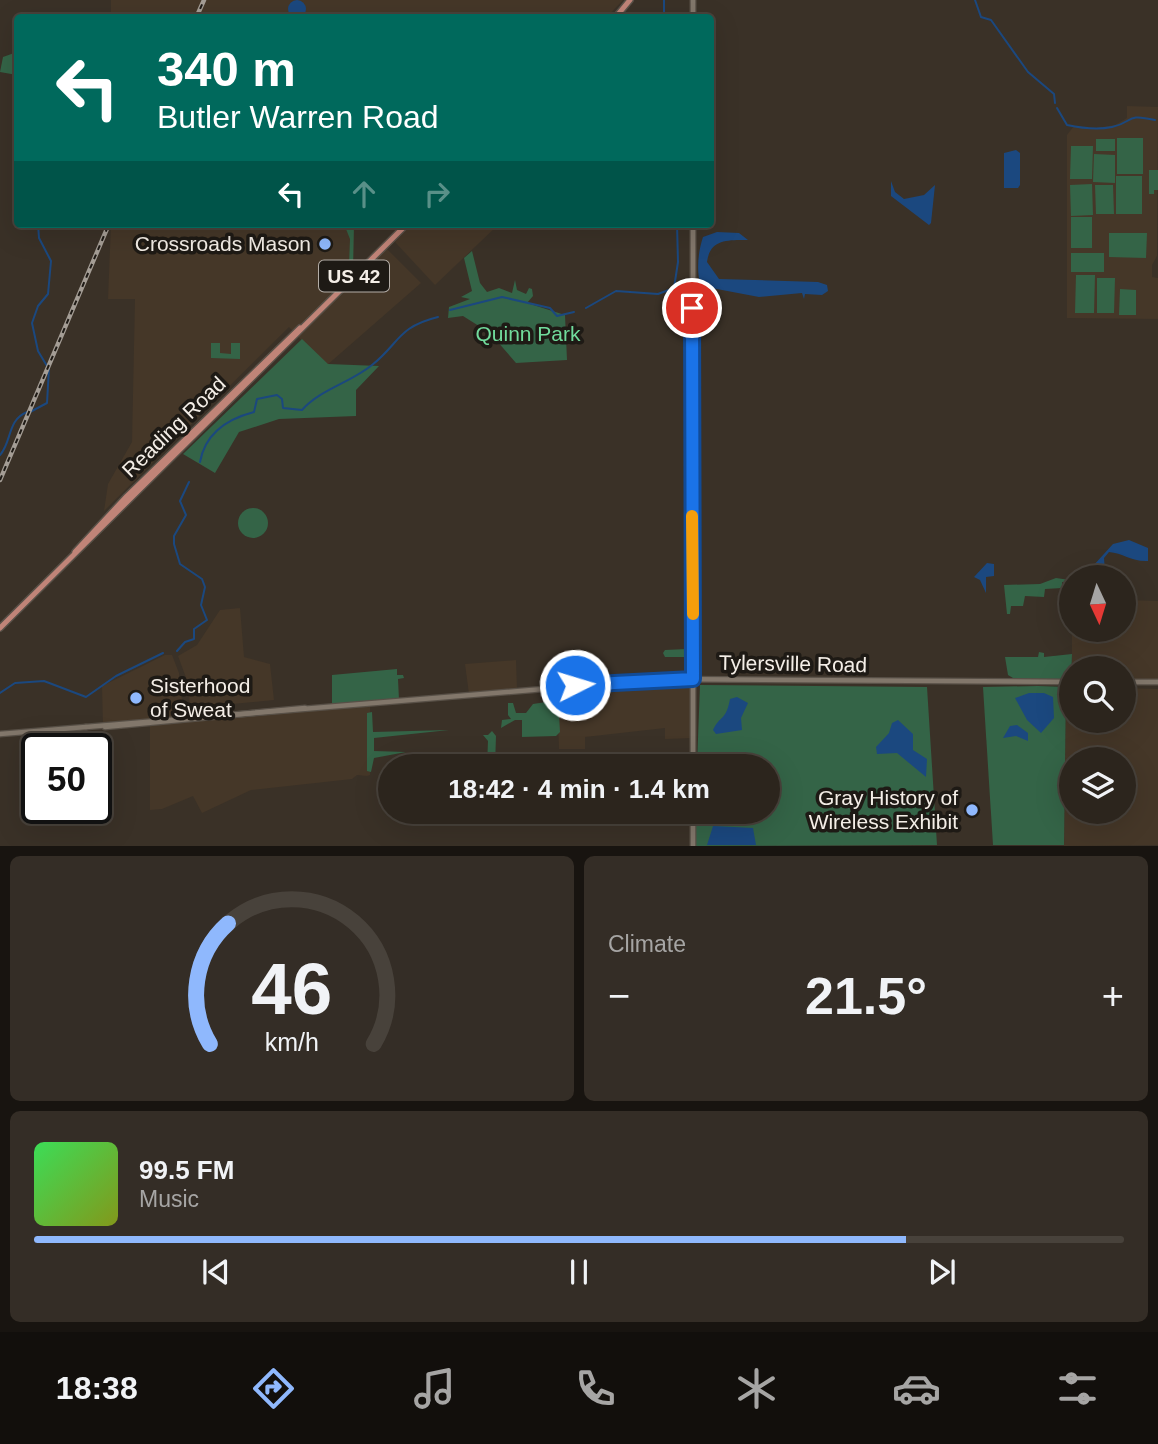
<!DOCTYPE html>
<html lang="en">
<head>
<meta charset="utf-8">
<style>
  body { margin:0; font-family:Arial,sans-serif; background:#342d26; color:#f1f3f6; height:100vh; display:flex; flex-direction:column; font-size:26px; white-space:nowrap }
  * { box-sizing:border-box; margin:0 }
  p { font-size:23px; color:#a6a5a4 }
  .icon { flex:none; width:38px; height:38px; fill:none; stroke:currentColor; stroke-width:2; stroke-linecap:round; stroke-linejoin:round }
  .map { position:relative; height:846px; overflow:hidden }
  .panel { display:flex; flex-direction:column; gap:10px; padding:10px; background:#181410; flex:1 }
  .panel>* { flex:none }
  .hud { position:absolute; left:14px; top:14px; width:700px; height:214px; border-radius:7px; box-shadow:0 7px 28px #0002,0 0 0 2px #48423b; background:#00695c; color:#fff; overflow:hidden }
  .needle { width:46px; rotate:176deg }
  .controls { position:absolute; left:1059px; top:565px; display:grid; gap:14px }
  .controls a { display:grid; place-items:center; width:77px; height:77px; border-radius:50%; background:#2c251d; box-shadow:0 7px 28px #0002,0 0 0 2px #48423b; font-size:35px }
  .speed { position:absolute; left:21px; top:733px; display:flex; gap:14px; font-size:35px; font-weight:700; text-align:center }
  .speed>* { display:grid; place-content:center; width:91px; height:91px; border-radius:50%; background:#2c251d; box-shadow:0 7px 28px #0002,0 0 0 2px #48423b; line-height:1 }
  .speed .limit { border:4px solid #111; border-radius:10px; background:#fff; color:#111 }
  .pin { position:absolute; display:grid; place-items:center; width:60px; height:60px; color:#fff; margin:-30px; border:4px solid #fff; border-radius:50%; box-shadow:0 2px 7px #0007 }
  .me { position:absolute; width:77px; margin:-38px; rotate:85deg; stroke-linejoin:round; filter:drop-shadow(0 0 5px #0008) }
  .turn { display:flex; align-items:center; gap:24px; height:147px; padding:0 28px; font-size:32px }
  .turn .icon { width:91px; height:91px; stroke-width:2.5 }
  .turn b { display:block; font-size:49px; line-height:60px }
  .lanes { display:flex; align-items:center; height:66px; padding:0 28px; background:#0003; justify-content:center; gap:35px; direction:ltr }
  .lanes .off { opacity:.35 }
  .big { font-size:52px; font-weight:700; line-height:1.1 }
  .panel .widget { flex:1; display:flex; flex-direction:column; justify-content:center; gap:10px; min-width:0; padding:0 24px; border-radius:10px; background:#342d26 }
  .panel .dial { align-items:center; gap:0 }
  .dial svg { height:182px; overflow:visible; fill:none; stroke:#48423b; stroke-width:7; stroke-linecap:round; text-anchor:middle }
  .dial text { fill:#f1f3f6; stroke:none }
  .song { display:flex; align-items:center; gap:21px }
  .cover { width:84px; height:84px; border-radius:10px; background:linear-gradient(135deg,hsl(130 70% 55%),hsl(70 70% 35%)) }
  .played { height:7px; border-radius:4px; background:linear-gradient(90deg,#8fb8fd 80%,#48423b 80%) }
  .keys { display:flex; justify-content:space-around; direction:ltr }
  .heat { display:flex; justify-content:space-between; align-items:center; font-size:38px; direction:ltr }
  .panel .tiles { flex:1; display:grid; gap:10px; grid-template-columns:1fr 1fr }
  .widget:last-child { grid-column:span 2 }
  .trip { position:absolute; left:378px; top:754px; width:402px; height:70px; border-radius:35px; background:#2c251d; box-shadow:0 7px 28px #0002,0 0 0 2px #48423b; font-weight:700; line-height:70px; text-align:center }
  .tabs { display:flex; height:112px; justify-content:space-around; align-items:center; background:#120f0c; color:#a6a5a4 }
  .tabs .icon { width:49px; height:49px }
  .tabs .selected { color:#8fb8fd }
  .tabs b { font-size:32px; color:#f1f3f6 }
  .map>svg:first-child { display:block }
  .built { fill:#453728; fill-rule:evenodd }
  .green { fill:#346447 }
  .water { fill:#1b487f }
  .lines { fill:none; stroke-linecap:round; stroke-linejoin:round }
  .stream { stroke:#1b487f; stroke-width:2 }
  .secondary-casing { stroke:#585047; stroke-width:7 }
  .primary-casing { stroke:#585047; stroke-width:8 }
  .secondary { stroke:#82776b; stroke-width:4.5 }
  .primary { stroke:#c08478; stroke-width:5 }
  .rail-casing { stroke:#a49d95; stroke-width:4.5 }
  .rail { stroke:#1e1a15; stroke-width:2; stroke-dasharray:5; stroke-linecap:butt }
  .route-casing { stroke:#114b97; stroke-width:18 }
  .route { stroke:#1a73e8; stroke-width:12 }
  .slow { stroke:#f59e0b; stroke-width:12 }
  .poi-dot { fill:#8fb8fd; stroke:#1e1a15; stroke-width:2.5 }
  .labels { text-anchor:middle; stroke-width:7; stroke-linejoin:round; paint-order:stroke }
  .shield { fill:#1e1a15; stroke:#b4aea8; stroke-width:2 }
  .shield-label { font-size:19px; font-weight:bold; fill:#f4eee7 }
  .poi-label { font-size:21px; fill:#f4eee7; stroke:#1e1a15; text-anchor:end }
  .park-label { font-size:21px; fill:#71db9c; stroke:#1e1a15 }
  .street-label { font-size:21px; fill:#f4eee7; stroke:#1e1a15 }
</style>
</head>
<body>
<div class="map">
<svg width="1158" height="846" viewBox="0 0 1158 846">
  <rect width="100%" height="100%" fill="#3a3127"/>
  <!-- built -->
  <g class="built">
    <path d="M111 0H623L606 18H111Z"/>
    <path d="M1127 106 1158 107 1157 256 1152 265V277L1158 278V319L1067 318V135L1074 126 1090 129 1115 125 1127 118Z"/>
    <path d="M111 224H354L353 268 387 249 421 283 326 366 289 327 104 511 108 484 132 442 135 299H108Z"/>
    <path d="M412 224H499L435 285 395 242Z"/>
    <path d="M1124 600 1158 601V682H1124V668H1072V630H1124Z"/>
    <path d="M240 608 244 657 270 664 274 700 190 708 188 683 178 656 197 645 220 610Z"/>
    <path d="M165 655H172L179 673 184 719 103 726 102 686Z"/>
    <path d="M516 660 517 690 469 694 465 664Z"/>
    <path d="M693 679V738L665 739V728L585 737V749H559L557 687Z"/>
    <path d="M1066 687H1071V721H1124V688L1158 689V845L1064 846ZM1071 760H1124V812H1071Z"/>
    <path d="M370 702V775L367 776 357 775 352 779 251 790 202 813 193 796 162 809 150 810V724Z"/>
  </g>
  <!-- green -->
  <g class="green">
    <path d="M17 52V75L0 72 3 57Z"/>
    <rect x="1117" y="138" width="26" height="36"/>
    <rect x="1096" y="139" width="19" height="12"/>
    <path d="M1071 146H1093L1092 179H1070Z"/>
    <path d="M1094 154 1115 155V183L1093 182Z"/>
    <path d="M1149 170H1158V190H1154V194H1149Z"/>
    <rect x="1116" y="176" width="26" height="38"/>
    <path d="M1092 184 1093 215 1071 216 1070 185Z"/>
    <path d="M1095 185H1113L1114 214H1096Z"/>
    <rect x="1071" y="217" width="21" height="31"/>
    <path d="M344 224H354L353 269 349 273 345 269 349 265 350 239Z"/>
    <path d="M1109 233H1147L1146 258 1109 257Z"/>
    <path d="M472 251 480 283 487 292 499 288 512 293 515 280 517 290 526 294 529 288 532 289 533 296 527 303 565 315 567 360 516 363 490 333 463 316 448 318 449 307 470 299 461 297 472 291 464 258Z"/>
    <rect x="1071" y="253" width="33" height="19"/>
    <path d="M1076 275H1095L1094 313H1075Z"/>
    <path d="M1097 278H1115L1114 313H1097Z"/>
    <path d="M1120 289 1136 290V315H1119Z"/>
    <path d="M302 339 328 364 379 366 356 390V416L279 419 239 432 215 473 183 454Z"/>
    <path d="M211 343H220V353L231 354V343H240V359L211 358Z"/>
    <circle cx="253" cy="523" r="15"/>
    <path d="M1056 578 1070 580V597H1065L1066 583 1062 582V588L1045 589 1044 597 1025 596 1023 606H1011L1010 614H1007L1004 585 1040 584Z"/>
    <path d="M689 602H693V679L677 678 685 675 686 657H665L663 653 665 650 687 649Z"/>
    <path d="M1039 652 1044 653V657L1072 654 1071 682 1018 681 1008 675 1005 657H1038Z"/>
    <path d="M397 669V675H403L404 678 398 679 399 700 332 705V675Z"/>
    <path d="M700 685 927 687 937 845 696 846V812H768V766H697Z"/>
    <path d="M1038 686 1066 687 1064 845H993L983 687Z"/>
    <path d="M548 696H558L560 732 556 736 522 737V720H515L501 728 502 720 511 719 508 715V703H513L516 713H526L533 704 546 702Z"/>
    <path d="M372 712 373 732 449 730 374 738V751L406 752 374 758 371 772 367 771V713Z"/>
    <path d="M492 731 496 736 495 766H487L488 741 483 735H488Z"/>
  </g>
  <!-- water -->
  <g class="water">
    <circle cx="297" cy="9" r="9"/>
    <path d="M1016 150 1020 153V185L1018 188H1004V153Z"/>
    <path d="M891 181 895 192 904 199 924 195 935 185 931 223 929 225 891 196Z"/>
    <path d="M717 232 739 233 748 240C727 240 710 239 707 262L719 279 818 282 827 285 828 291 822 295 805 294 804 299 802 293 759 297 701 286C696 272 698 252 703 237Z"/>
    <path d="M1129 540 1148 548V561C1132 562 1123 553 1109 552L1104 558 1105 572 1098 577H1083L1113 544Z"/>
    <path d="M987 563 994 564V576L986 577V593L980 580 974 577Z"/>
    <path d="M1029 693H1044L1053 697 1054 718 1041 733 1027 720 1015 698Z"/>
    <path d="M737 697 748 703 741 718 742 730 716 734 713 730C720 715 726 721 730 699Z"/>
    <path d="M898 720 913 734V750L927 759 926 777 897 753 877 754 876 747 889 733 892 723Z"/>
    <path d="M1017 725 1028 733V741L1016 736 1003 738 1010 726Z"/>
    <path d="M713 826 753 828 756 845H707Z"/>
  </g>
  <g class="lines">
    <!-- stream -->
    <g class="stream">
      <path d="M975 0 981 17 991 20 1028 72 1054 94 1055 103"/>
      <path d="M664 18V0"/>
      <path d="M1057 108 1067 125C1081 128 1098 130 1112 127 1135 122 1124 113 1155 120"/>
      <path d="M38 224 39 238 51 261 48 294 38 306 32 323 38 351 47 366"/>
      <path d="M586 308 616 291 658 294 674 288 678 262 677 224"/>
      <path d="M450 310 502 297 550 308 557 316 574 312"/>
      <path d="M30 412 47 403 49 368"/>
      <path d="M0 455C12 442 7 420 27 412"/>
      <path d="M200 462C205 434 227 419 254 412L257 399 277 395 282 399 283 408 302 410C321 389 350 383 372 365 399 344 397 327 438 317"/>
      <path d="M177 651 185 642 194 639V629L207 620 201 605 205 587 202 579 180 564 174 544V536L186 515 180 501 189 482"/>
      <path d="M0 693 15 683 44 681 86 697 116 676 163 653"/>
    </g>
    <defs>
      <g id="secondary">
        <path d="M693 0V18"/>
        <path d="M693 224V766"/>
        <path d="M1124 682H1158"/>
        <path d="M86 727 663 679 1071 682"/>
        <path d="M105 727 305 708"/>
        <path d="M0 734 86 727"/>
        <path d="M693 846V812"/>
      </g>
      <g id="primary">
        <path d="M615 18 630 0"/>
        <path d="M75 552 127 496 300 328"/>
        <path d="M0 628 407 224"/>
      </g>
    </defs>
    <!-- secondary casing -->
    <use href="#secondary" class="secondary-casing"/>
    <!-- primary casing -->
    <use href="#primary" class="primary-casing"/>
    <!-- secondary -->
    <use href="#secondary" class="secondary"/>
    <!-- primary -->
    <use href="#primary" class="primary"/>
    <defs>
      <g id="rail">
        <path d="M196 18 204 0"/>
        <path d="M0 480 109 224"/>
      </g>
    </defs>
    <!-- rail casing -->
    <use href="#rail" class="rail-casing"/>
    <!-- rail -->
    <use href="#rail" class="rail"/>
  </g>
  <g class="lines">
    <defs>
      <path id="route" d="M575 685 693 679 692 308"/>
    </defs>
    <!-- route casing -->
    <use href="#route" class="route-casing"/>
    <!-- route -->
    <use href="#route" class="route"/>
    <!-- slow -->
    <path class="slow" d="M692 516 693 614"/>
  </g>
  <!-- markers -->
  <g class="poi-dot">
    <circle cx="325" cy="244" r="7"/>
    <circle cx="136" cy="698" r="7"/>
    <circle cx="972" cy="810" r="7"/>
  </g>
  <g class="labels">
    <!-- shield labels -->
    <rect class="shield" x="319" y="260.5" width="70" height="31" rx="5"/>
    <g class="shield-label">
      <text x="354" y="283">US 42</text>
    </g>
    <!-- poi labels -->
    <g class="poi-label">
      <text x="311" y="251">Crossroads Mason</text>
      <text x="150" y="693" text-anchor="start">Sisterhood<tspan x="150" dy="24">of Sweat</tspan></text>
      <text x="958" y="805">Gray History of<tspan x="958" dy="24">Wireless Exhibit</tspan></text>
    </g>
    <!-- park labels -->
    <g class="park-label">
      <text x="528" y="341">Quinn Park</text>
    </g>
    <!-- street labels -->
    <g class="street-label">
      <text transform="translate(174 427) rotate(-44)" y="7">Reading Road</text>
      <text transform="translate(793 664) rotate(1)" y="7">Tylersville Road</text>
    </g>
  </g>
</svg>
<div class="controls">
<a><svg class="needle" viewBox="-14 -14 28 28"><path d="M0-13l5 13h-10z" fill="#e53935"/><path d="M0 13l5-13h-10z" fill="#a6a5a4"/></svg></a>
<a><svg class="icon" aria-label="search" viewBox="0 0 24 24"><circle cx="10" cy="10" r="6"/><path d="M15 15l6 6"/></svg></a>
<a><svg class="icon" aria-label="layers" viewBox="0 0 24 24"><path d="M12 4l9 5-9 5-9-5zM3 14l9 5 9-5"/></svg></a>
</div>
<div class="speed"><div class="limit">50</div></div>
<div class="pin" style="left:692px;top:308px;background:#d93025"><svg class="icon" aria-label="arrive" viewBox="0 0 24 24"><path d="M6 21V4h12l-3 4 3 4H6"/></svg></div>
<svg class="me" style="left:575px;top:685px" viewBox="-20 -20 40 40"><circle r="17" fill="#1a73e8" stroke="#fff" stroke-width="3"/><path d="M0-11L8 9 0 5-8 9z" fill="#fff"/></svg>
<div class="trip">18:42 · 4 min · 1.4 km</div>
<div class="hud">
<div class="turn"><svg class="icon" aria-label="left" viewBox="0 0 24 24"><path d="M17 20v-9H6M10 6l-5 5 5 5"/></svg><div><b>340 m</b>Butler Warren Road</div></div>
<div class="lanes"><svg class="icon" aria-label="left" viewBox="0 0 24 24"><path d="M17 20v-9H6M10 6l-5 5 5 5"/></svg><svg class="icon off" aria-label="ahead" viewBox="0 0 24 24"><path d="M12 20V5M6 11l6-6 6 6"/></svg><svg class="icon off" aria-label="right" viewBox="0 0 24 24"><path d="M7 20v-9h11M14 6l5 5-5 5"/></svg></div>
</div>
</div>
<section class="panel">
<div class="tiles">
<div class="widget dial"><svg viewBox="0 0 100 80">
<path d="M14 69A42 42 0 1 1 86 69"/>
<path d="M14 69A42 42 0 0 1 22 16" stroke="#8fb8fd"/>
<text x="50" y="56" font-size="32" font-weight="700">46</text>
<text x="50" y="72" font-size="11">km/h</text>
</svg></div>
<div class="widget"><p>Climate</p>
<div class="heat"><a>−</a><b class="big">21.5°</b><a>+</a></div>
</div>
<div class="widget">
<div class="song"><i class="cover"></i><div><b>99.5 FM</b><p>Music</p></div></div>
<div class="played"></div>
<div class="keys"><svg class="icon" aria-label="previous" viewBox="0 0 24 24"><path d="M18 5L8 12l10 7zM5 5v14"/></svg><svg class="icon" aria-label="pause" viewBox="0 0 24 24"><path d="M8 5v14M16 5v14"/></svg><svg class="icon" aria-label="next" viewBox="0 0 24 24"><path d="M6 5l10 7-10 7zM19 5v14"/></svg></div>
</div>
</div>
</section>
<nav class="tabs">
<b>18:38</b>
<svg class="icon selected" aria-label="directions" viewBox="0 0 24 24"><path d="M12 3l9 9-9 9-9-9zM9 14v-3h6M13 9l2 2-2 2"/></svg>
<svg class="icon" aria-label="music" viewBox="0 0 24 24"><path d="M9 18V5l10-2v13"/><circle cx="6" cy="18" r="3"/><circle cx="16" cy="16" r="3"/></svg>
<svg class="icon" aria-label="phone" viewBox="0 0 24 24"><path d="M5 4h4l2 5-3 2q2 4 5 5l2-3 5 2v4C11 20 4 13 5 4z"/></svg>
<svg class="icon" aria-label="climate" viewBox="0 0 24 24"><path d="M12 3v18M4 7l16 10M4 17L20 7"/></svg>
<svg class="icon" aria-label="car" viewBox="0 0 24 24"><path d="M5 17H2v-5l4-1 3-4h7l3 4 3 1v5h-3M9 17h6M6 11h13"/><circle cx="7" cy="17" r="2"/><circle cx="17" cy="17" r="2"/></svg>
<svg class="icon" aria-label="filters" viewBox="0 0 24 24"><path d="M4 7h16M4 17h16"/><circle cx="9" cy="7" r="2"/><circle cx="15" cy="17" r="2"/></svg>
</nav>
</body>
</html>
